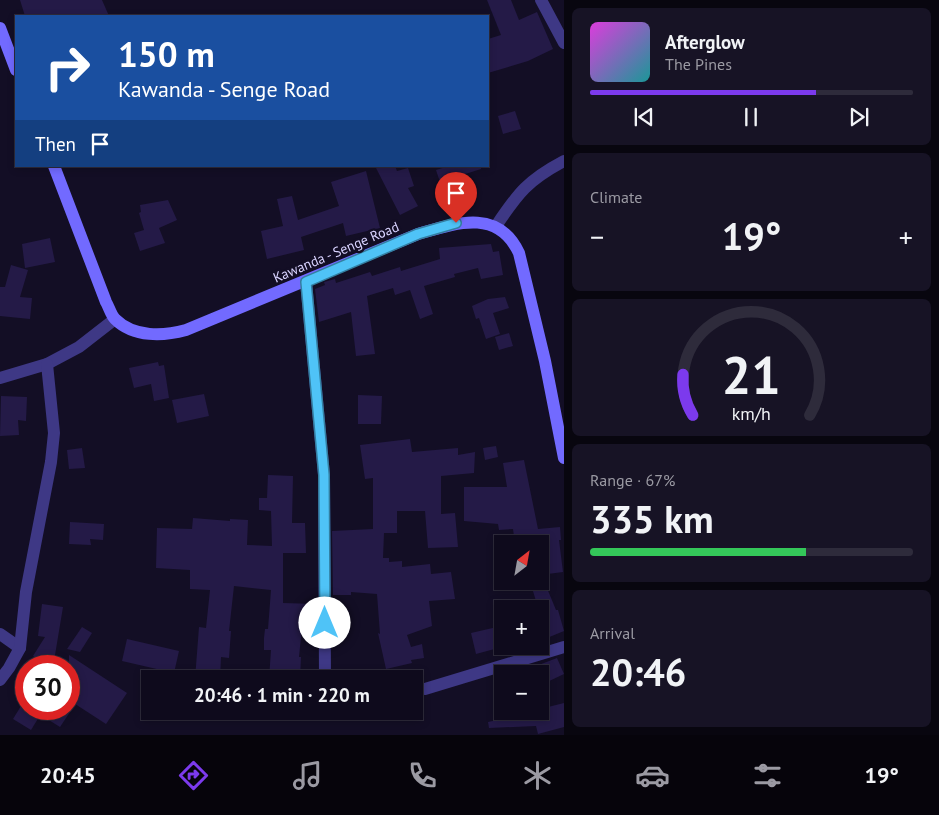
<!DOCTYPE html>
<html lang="en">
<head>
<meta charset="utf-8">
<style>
  body { margin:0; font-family:"PT Sans",sans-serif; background:#171325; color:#f1f3f6; height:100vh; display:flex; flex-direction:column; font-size:19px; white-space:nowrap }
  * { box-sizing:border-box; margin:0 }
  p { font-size:16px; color:#9b9aa3 }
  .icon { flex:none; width:28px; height:28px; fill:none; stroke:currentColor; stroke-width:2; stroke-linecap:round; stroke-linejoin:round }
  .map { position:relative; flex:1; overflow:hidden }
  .side { display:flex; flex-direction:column; gap:8px; padding:8px; background:#08060f; width:375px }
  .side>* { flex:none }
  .hud { position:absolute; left:15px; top:15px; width:474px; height:152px; border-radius:0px; box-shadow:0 2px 8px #0003,0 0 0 1px #2e2b3b; background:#1a4fa0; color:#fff; overflow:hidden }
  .needle { width:32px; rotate:31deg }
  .buttons { position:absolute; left:494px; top:535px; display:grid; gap:10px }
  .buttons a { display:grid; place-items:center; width:55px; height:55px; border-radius:0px; background:#0e0a1c; box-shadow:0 2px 8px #0003,0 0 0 1px #2e2b3b; font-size:25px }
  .speed { position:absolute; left:15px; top:655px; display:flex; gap:10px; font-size:25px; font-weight:700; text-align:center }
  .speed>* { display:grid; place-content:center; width:65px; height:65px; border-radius:50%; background:#0e0a1c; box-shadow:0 2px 8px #0003,0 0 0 1px #2e2b3b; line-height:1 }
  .speed .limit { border:8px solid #d22; background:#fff; color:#111 }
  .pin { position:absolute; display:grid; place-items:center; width:42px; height:42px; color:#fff; margin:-51px -21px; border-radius:50% 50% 50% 0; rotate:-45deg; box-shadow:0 0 5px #0007 }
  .pin .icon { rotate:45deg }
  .me { position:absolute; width:55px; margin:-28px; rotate:0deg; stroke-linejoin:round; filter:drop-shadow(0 0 4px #0008) }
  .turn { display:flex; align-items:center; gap:18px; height:105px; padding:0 20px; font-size:22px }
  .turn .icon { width:65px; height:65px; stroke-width:2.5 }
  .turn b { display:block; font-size:35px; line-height:42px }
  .then { display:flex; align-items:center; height:48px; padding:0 20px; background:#0003; gap:10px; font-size:19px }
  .big { font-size:38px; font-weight:700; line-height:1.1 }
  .side .card { flex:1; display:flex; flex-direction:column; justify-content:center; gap:8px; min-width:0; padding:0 18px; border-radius:8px; background:#171325 }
  .side .dial { align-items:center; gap:0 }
  .dial svg { height:130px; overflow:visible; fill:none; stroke:#2e2b3b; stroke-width:7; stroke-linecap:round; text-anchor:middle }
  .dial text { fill:#f1f3f6; stroke:none }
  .song { display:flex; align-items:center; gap:15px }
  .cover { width:60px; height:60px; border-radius:8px; background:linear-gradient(135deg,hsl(300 70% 55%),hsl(180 70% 35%)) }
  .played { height:5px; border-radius:2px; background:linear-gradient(90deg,#7c3aed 70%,#2e2b3b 70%) }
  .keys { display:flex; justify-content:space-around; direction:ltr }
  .heat { display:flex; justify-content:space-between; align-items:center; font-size:28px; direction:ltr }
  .charge { height:8px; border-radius:4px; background:linear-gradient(90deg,#34c759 67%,#2e2b3b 0) }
  .trip { position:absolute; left:141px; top:670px; width:282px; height:50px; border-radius:0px; background:#0e0a1c; box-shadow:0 2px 8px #0003,0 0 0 1px #2e2b3b; font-weight:700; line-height:50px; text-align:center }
  .dock { display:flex; height:80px; justify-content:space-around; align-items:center; background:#06040b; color:#9b9aa3 }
  .dock .icon { width:35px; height:35px }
  .dock .on { color:#7c3aed }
  .dock b { font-size:22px; color:#f1f3f6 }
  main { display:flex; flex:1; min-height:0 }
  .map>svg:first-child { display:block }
  .building { fill:#241a47 }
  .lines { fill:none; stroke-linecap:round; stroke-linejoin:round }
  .street { stroke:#3e3885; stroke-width:12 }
  .secondary { stroke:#726aff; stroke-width:12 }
  .route-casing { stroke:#337fa1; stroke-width:12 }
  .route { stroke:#4fc3f7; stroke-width:9 }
  .labels { text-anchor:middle; stroke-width:5; stroke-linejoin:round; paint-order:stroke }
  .street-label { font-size:14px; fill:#d9d3ff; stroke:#130e25 }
</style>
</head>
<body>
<main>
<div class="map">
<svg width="564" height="735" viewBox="0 0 564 735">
  <rect width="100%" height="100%" fill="#130e25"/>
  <!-- building -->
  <g class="building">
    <path d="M20 0H102L109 16H25Z"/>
    <path d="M487 0H511L519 20 537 12 553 49 528 61 488 73V39L501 35Z"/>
    <path d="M515 111 521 129 503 134 498 116Z"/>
    <path d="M375 166H395L397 171 408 168 414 186 408 188 418 206 400 215Z"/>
    <path d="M449 166H481V169L440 182 436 170Z"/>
    <path d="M366 171 380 228 346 236 343 223 301 237 304 250 267 259 261 231 283 226 277 199 292 196 298 220 339 206 331 182Z"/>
    <path d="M168 200 177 220 159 228 165 243 140 251 134 233 144 230 139 213 141 212 140 205Z"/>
    <path d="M50 238 55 262 25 268 22 244Z"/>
    <path d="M491 244 493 252 499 251 503 275 481 279 478 268 454 274 455 277 424 286 433 314 420 319 410 290 395 295 393 288 367 296 375 354 356 356 351 312 319 322 315 289 325 285 324 282 335 279 336 283 370 272 372 276 400 267 401 271 440 259 439 248Z"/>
    <path d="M11 265 28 270 20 297 32 298 30 319 0 316V287H5Z"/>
    <path d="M505 297 509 308 493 313 500 334 486 339 479 318 476 319 472 306 488 299Z"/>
    <path d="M509 333 513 346 499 350 495 337Z"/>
    <path d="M158 362 159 366 164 365 169 398 154 401 151 384 134 388 129 368Z"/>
    <path d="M204 394 209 416 177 423 172 400Z"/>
    <path d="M358 395 382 396 381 424H358Z"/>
    <path d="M1 396 27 397 26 421 18 420 19 435 0 436Z"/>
    <path d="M410 439 412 452 458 448V455L475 452 474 473 441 476V514L455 513 458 547 428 548 425 511H397V533H384L383 558H389V562L402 561V567L430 564 431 574 451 572 455 599 429 601 432 626 407 635 411 647 422 644 424 658 411 660 412 663 386 669 378 633 380 634 377 594 351 592V595H333L332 531 373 529V478L365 479 360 445Z"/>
    <path d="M496 446 498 457 485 460 483 448Z"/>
    <path d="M82 448 85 468 69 469 67 450Z"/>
    <path d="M524 460 538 529 560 527 561 540H559L563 572 540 575V542L525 543V535L514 536 513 529 499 530 498 524 464 521V487H507L503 463Z"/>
    <path d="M268 475 293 476 292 523H305L306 553H283V603L316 604V618L303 617 299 657H301L300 679H269L271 650H264V638L265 629H268L271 590 234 586 229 631H231L229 658 221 657 220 679H195L199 627 206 628 210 590 190 589V570L156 568 157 528 192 529 193 518 230 521V519L248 520 247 545 272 546 271 511 259 510V498H267Z"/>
    <path d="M70 522 104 524 103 540 90 539 91 545 69 544Z"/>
    <path d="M530 581H544L556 610H558L564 631 547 638Z"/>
    <path d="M42 604 63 607 55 655 48 666 33 656 45 637 38 636Z"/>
    <path d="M82 627 92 633 80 652 67 649Z"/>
    <path d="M497 627 502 647 476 654 471 633Z"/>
    <path d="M127 639 179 651 174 673 122 661Z"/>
    <path d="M69 655 127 693 106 724 69 700Z"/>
    <path d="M557 658 564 674 545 683 536 666Z"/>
    <path d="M564 703V727L538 734 536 726 489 728 488 722 540 711V709Z"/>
    <path d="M21 706 39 717 31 730 13 719Z"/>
    <path d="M50 709H72L60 727 44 717Z"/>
  </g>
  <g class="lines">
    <!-- street -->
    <g class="street">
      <path d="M541 0 564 43"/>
      <path d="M496 226C518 193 528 180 564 161"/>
      <path d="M306 282 324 475 325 679"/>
      <path d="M0 378 47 364 79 347 115 319"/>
      <path d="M0 634 20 648"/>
      <path d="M0 680 9 668 20 648 26 592 51 462 54 433 47 364"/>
      <path d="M425 689 564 647"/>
    </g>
    <!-- secondary -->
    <g class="secondary">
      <path d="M0 28 16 70"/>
      <path d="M54 166 106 302C109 307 111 315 115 319 134 338 164 336 186 330L418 234C456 223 498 208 519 253L545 361 564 458"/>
    </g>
  </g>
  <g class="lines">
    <defs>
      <path id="route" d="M325 623 324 475 306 282 418 234 456 223"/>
    </defs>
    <!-- route casing -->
    <use href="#route" class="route-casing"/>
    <!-- route -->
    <use href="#route" class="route"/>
  </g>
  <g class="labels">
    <!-- street labels -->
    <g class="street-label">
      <text transform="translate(336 252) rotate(-23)" y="5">Kawanda - Senge Road</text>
    </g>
  </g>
</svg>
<div class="buttons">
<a><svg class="needle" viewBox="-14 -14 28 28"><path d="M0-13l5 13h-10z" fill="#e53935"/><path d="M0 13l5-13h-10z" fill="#9b9aa3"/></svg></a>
<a>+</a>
<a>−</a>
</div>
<div class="speed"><div class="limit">30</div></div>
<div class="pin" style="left:456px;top:223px;background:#d93025"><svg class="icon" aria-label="arrive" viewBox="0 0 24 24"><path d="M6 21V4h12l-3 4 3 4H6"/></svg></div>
<svg class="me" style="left:325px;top:623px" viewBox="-20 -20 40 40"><circle r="19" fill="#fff"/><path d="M0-13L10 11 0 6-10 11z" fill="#4fc3f7"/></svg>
<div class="trip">20:46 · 1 min · 220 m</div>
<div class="hud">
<div class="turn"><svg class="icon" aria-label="right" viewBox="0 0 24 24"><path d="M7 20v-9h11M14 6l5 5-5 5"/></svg><div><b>150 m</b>Kawanda - Senge Road</div></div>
<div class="then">Then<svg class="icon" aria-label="arrive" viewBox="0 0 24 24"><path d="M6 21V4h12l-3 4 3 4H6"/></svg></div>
</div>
</div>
<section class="side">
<div class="card">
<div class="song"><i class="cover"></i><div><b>Afterglow</b><p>The Pines</p></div></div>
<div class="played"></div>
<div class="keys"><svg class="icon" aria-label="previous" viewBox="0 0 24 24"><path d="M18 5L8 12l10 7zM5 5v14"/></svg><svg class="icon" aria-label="pause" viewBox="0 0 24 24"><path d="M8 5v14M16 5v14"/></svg><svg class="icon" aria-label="next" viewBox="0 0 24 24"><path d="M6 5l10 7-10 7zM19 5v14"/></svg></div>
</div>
<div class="card"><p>Climate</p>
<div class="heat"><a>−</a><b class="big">19°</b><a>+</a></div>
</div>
<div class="card dial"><svg viewBox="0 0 100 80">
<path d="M14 69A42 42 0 1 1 86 69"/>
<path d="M14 69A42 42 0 0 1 8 44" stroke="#7c3aed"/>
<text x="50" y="56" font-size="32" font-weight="700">21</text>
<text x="50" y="72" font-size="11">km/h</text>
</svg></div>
<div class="card"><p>Range · 67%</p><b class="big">335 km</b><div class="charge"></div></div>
<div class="card"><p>Arrival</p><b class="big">20:46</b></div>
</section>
</main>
<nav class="dock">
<b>20:45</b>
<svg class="icon on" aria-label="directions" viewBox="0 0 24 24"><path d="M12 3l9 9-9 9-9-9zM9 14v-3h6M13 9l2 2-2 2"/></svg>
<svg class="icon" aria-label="music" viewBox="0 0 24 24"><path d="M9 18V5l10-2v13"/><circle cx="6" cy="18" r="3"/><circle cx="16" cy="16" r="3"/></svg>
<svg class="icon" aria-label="phone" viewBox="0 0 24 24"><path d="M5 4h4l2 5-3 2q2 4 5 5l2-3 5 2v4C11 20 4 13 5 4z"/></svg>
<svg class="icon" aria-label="climate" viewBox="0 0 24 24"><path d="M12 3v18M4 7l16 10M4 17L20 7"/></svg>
<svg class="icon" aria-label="car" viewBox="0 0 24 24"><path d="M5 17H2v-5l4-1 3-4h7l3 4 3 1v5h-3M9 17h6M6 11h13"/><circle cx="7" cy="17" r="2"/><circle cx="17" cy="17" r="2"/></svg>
<svg class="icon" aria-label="filters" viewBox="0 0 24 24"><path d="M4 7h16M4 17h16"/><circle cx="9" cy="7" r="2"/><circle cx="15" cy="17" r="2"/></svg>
<b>19°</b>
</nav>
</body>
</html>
